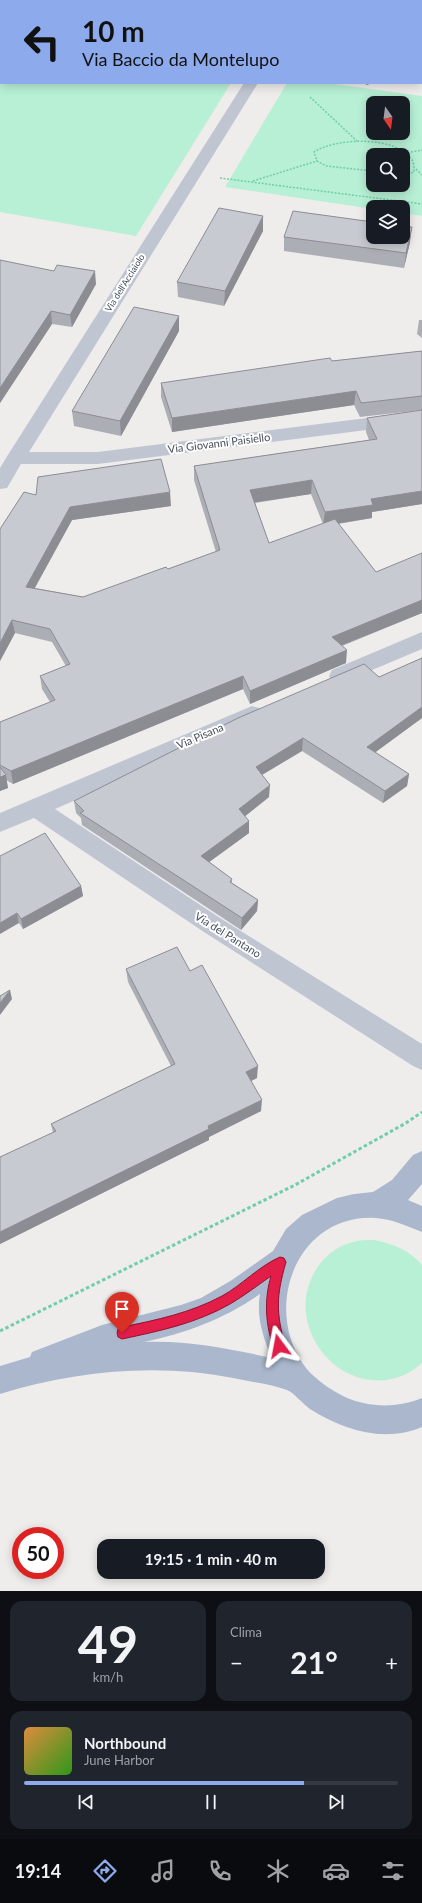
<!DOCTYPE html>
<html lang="it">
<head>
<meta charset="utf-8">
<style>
  body { margin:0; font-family:Lato,sans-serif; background:#20242c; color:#f1f3f6; height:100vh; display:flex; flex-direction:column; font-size:15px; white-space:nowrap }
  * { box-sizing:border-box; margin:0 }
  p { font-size:13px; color:#9ea1a6 }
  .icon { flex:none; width:22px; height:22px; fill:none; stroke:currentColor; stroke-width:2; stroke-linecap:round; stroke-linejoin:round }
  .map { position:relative; height:1591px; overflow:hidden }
  .sheet { display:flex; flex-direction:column; gap:10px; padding:10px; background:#0d0f14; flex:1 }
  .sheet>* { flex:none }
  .guide { position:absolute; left:0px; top:0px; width:422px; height:84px; box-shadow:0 2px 10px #0003; background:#8daaed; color:#111; overflow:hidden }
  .needle { width:26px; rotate:166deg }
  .fabs { position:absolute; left:366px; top:96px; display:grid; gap:8px }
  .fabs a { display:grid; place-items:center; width:44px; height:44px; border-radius:8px; background:#171b24; box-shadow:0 2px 10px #0003; font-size:20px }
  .speed { position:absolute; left:12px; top:1527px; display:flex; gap:8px; font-size:20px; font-weight:700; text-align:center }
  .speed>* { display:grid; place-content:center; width:52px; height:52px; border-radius:50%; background:#171b24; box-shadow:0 2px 10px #0003; line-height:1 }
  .speed .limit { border:6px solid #d22; background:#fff; color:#111 }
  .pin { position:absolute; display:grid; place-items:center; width:34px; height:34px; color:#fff; margin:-41px -17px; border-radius:50% 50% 50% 0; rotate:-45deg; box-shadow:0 0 4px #0007 }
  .pin .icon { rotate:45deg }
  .me { position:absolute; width:44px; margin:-22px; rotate:347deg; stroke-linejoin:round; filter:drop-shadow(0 0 3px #0008) }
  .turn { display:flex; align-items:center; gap:14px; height:84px; padding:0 16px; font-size:18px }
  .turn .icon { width:52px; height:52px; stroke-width:2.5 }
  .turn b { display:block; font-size:28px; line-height:34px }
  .big { font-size:30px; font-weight:700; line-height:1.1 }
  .sheet .card { flex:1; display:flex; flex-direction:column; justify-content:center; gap:6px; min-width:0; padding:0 14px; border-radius:12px; background:#20242c }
  .sheet .dial { align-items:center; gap:0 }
  .dial b { font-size:52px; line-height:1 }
  .song { display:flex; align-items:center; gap:12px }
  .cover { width:48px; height:48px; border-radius:6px; background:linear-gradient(135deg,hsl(30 70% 55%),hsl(110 70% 35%)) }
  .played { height:4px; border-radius:2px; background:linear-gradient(90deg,#8daaed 75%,#363941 75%) }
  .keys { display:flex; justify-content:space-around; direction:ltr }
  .heat { display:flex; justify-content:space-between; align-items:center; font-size:22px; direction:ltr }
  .sheet .tiles { flex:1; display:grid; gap:10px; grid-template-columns:1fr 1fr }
  .card:last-child { grid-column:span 2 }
  .trip { position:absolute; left:97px; top:1539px; width:228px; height:40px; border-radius:12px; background:#171b24; box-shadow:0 2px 10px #0003; font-weight:700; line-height:40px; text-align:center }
  .tab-bar { display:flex; height:64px; justify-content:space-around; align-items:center; background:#090b0e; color:#9ea1a6 }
  .tab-bar .icon { width:28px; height:28px }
  .tab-bar .on { color:#8daaed }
  .tab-bar b { font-size:18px; color:#f1f3f6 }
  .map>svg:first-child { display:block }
  .green { fill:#b8f0d5; fill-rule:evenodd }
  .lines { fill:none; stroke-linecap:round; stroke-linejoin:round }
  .path-far1 { stroke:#6fcead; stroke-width:1.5; stroke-dasharray:2 1.5; stroke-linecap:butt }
  .path { stroke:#6fcead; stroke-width:3; stroke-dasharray:3.5 2.5; stroke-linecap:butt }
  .minor { fill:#bfc6d2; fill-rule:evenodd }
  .major { fill:#aab7cd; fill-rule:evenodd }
  .wall { fill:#acaeb5; fill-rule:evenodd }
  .shaded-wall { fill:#8c8d93 }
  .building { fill:#c8cad2; stroke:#8c8d93 }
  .route { fill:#e11d48; stroke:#92132f }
  .labels { text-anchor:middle; stroke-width:4; stroke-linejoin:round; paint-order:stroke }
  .far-street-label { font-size:9px; fill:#444d5a; stroke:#fff }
  .street-label { font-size:11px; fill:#444d5a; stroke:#fff }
</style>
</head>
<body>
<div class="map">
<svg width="422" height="1591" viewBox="0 0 422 1591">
  <rect width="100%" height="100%" fill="#efecec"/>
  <!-- green -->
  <g class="green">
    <path d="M0 1 1 83H231L136 236 0 212Z"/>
    <path d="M287 83H327L422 96V216L403 213V207H373V209L225 187ZM373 103H403V133H373ZM373 155H403V185H373Z"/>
    <path d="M374 1240C394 1244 409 1250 422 1265V1363C417 1367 411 1372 404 1375 343 1401 283 1330 314 1273 322 1258 336 1246 353 1242 360 1240 368 1240 374 1240Z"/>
  </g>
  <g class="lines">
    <!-- path-far1 -->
    <g class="path-far1">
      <path d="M310 97 357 141"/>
      <path d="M411 152 422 150"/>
      <path d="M416 169 422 175"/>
      <path d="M373 171 326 166 317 161 314 152C335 138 396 135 412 160 414 163 414 168 414 172L403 176"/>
      <path d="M220 178 422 204"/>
      <path d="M253 181 317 161"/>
    </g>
    <!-- path -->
    <path class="path" d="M0 1331 295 1185 406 1123 422 1112"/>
    <!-- minor -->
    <g class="minor">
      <rect x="294" y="0" width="14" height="1"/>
      <path d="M244 83H258L29 452H98L422 411V423L98 464H21L7 488 0 489V468L6 458Z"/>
      <path d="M422 632V649L339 684 332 682 329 676 332 670Z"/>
      <path d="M252 706 259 708 263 714 259 720 55 809 220 918 422 1044V1070L413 1066 204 932 34 818 0 832V813Z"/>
    </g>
    <!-- major -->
    <path class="major" d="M422 1151V1184L408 1200 422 1206V1232C407 1226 392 1219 376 1218 296 1213 261 1310 306 1368 316 1380 331 1390 345 1397 369 1408 398 1408 422 1398V1427C384 1443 343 1430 310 1409 303 1404 293 1392 287 1390 270 1384 251 1382 233 1378 155 1363 76 1371 0 1394V1366L30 1357 32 1352 102 1325 181 1305 201 1298 232 1280 273 1251 286 1229 302 1215 337 1198 354 1194 373 1192 392 1180 413 1155ZM260 1294C256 1316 263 1338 272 1358 230 1349 187 1340 144 1342 187 1333 224 1319 260 1294Z"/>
  </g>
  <!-- wall -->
  <g class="wall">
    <path d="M136 0H272L271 1H144Z"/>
    <path d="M372 0H422V71L421 1H373Z"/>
    <path d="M263 216V231L224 306 178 297 177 282Z"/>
    <path d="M284 237 410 242 404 268 284 251Z"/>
    <path d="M0 260 96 284 72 327 52 324 0 403Z"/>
    <path d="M179 316V331L121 436 74 426 72 411Z"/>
    <path d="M419 320H422V338L417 334Z"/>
    <path d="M422 351V504L372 512V518L338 524 376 572 422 613 342 646 346 663 250 704 243 689 13 784 6 780 8 788 0 791V722L50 702 42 689 40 676 66 666 52 642 15 633 0 661 36 495 171 506 72 520 35 588 83 597 168 569 216 552 194 480V466L369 440 366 432 367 418 422 410 360 417 354 405 172 432 161 397V383L332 361ZM311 494 323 524 269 543 255 503Z"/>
    <path d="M422 658V718L375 752 409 774 407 786 383 803 302 751 262 775 269 797 245 816 249 833 209 862 232 879V883L258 900 257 911 241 930 82 825 81 818 76 813 74 801 379 677Z"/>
    <path d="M0 856 81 886 83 896 23 929 19 923Z"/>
    <path d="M126 969 257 1078 251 1081 261 1111 209 1137V1140L0 1244V1157L53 1133 51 1124 171 1066 128 982Z"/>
  </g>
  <!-- shaded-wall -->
  <g class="shaded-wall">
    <path d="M265 0H272L271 1H264Z"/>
    <rect x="421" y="55" width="1" height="16"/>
    <path d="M366 83H374L366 85Z"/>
    <path d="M263 216V231L224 306 225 291Z"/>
    <path d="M412 227 410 242 404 268 406 253Z"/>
    <path d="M95 271 96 284 72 327 70 315Z"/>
    <path d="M51 311 52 324 0 403V388Z"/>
    <path d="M179 316V331L121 436 120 421Z"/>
    <path d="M356 391 354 405 172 432V418Z"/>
    <path d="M312 480 311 494 250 503V490Z"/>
    <path d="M422 491V504L372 512V518L323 526 325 512 371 499Z"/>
    <path d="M170 492 171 506 72 520 28 600 26 587 70 507Z"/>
    <path d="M422 600V613L330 650 332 637Z"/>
    <path d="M12 620 15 633 0 661V643Z"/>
    <path d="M347 650 346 663 250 704V691Z"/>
    <path d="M243 676V689L13 784 11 771Z"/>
    <path d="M422 707V718L365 760 367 747Z"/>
    <path d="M303 738 302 751 255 779 256 767Z"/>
    <path d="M409 774 407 786 383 803 385 791Z"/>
    <path d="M6 775 8 788 0 791V777Z"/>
    <path d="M270 785 269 797 239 821V809Z"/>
    <path d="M249 821V833L201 868V856Z"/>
    <path d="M81 886 83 896 23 929 21 919Z"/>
    <path d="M258 900 257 911 241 930 242 918Z"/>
    <path d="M17 913 19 923 0 934V923Z"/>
    <path d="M10 990 12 999 0 1015V1003Z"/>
    <path d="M258 1066 257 1078 245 1084 246 1072Z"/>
    <path d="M262 1100 261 1111 209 1137V1140L0 1244V1232L208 1126Z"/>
  </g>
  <!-- building -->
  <g class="building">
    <path d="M203 0H265L264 1H210Z"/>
    <path d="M392 0H422V55H421V1H393Z"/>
    <path d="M219 208 263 216 225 291 177 282Z"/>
    <path d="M293 211 373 222V237H403V226L412 227 406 253 284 237Z"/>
    <path d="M0 260 54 271 57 265 95 271 70 315 51 311 0 388Z"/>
    <path d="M134 307 179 316 120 421 72 411Z"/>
    <path d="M422 351V396L361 403 356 391 172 418 161 383 330 358 332 361Z"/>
    <path d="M422 410V491L371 499 373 505 325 512 312 480 250 490 269 543 335 519 376 572 422 553V600L332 637 347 650 250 691 243 676 11 771 0 765V722L55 700 40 676 70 664 50 629 12 620 0 643V529L24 492 36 495 38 477 161 459 170 492 70 507 26 587 83 597 166 567 168 569 220 550 194 466 377 439 367 418Z"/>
    <path d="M422 658V707L367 747 409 774 385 791 303 738 256 767 270 785 239 809 249 821 201 856 232 879 230 882 258 900 242 918 80 813 84 811 74 801 238 718 364 664 379 677Z"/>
    <path d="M0 767 6 775 0 777Z"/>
    <path d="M45 833 81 886 21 919 17 913 0 923V856Z"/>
    <path d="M177 947 190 971 202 965 258 1066 246 1072 262 1100 208 1126 209 1129 0 1232V1157L56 1131 51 1124 175 1064 126 969Z"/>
    <path d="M10 990 0 1003V996Z"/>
  </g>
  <!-- route -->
  <path class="route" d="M280 1257 284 1258 286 1262C276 1297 276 1311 285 1346L283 1350 279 1352 275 1350C265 1327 264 1299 271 1276 258 1285 244 1296 230 1304 197 1323 160 1331 122 1339L118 1337 117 1333 118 1329 122 1327C157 1320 190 1313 222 1296 242 1285 259 1266 280 1257Z"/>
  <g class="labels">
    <!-- far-street labels -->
    <g class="far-street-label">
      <text transform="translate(125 283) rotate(-58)" y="3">Via dell'Acciaiolo</text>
    </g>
    <!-- street labels -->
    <g class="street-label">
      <text transform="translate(219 443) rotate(-7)" y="4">Via Giovanni Paisiello</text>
      <text transform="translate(200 736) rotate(-23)" y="4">Via Pisana</text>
      <text transform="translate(228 935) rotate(32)" y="4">Via del Pantano</text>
    </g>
  </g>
</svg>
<div class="fabs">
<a><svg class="needle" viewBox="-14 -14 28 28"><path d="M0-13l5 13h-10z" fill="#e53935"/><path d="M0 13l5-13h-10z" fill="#9ea1a6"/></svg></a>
<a><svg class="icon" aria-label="search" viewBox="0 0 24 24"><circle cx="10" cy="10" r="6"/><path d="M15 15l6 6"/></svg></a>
<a><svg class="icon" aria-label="layers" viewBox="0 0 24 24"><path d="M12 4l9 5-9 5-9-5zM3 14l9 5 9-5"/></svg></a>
</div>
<div class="speed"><div class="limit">50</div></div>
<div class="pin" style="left:122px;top:1333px;background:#d93025"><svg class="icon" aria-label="arrive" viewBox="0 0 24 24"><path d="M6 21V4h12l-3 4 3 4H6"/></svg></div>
<svg class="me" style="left:279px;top:1346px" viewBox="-20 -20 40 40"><path d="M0-17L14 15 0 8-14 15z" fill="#e11d48" stroke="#fff" stroke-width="4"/></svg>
<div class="trip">19:15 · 1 min · 40 m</div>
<div class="guide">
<div class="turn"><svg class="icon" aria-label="left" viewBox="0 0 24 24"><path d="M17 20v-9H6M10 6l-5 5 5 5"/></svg><div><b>10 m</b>Via Baccio da Montelupo</div></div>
</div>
</div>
<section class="sheet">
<div class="tiles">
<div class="card dial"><b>49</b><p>km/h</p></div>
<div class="card"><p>Clima</p>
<div class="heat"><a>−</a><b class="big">21°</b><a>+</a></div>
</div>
<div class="card">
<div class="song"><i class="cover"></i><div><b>Northbound</b><p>June Harbor</p></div></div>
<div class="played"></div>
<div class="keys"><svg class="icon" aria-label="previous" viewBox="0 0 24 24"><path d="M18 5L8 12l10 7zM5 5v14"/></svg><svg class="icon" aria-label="pause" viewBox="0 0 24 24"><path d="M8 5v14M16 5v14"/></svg><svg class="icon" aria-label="next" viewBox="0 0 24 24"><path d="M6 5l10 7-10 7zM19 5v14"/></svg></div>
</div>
</div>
</section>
<nav class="tab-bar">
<b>19:14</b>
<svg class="icon on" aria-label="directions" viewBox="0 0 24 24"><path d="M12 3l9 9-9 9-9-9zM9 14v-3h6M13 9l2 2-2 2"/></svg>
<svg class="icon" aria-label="music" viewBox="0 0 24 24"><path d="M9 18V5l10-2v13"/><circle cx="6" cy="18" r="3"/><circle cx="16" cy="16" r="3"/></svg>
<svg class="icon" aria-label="phone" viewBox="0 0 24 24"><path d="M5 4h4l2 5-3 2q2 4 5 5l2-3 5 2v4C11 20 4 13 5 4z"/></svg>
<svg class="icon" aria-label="climate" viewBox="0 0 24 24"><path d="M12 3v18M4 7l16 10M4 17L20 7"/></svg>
<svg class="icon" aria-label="car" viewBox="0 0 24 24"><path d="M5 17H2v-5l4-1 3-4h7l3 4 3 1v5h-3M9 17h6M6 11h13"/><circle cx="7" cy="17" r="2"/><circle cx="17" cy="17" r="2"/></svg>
<svg class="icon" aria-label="filters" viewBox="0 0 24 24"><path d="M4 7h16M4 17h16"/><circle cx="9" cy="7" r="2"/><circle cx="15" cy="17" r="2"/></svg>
</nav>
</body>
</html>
